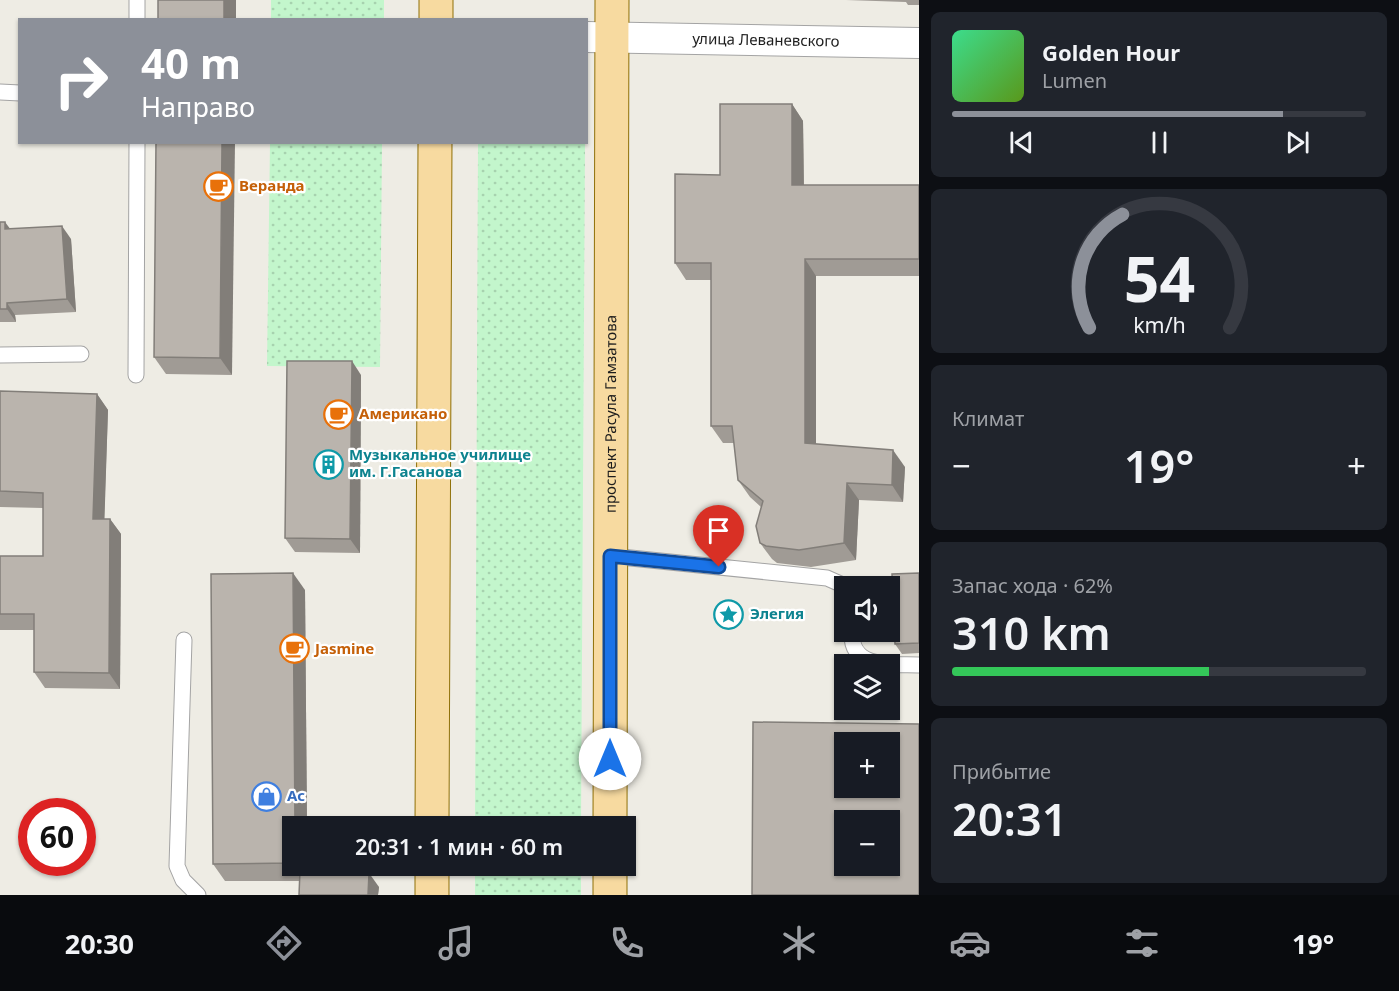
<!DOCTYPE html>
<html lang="ru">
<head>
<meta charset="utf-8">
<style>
  body { margin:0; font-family:"Noto Sans",sans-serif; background:#20242c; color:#f1f3f6; height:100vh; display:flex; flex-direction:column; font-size:22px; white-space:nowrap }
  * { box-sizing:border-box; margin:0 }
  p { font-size:20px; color:#9ea1a6 }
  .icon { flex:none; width:33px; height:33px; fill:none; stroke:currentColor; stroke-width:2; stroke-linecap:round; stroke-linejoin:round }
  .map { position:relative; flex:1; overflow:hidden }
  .side { display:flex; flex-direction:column; gap:12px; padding:12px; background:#0d0f14; width:480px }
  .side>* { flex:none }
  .top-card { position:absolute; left:18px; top:18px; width:570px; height:126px; border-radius:0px; box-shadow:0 2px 4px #0004; background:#8c9099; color:#fff; overflow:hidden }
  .controls { position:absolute; left:834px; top:576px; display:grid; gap:12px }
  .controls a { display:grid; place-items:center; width:66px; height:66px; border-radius:0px; background:#171b24; box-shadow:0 2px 4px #0004; font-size:30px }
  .speed { position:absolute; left:18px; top:798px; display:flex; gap:12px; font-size:30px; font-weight:700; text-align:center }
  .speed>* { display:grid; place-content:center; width:78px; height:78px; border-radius:50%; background:#171b24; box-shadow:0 2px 4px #0004; line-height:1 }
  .speed .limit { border:9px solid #d22; background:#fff; color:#111 }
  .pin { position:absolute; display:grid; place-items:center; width:51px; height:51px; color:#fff; margin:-62px -26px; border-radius:50% 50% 50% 0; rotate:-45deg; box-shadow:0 0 6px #0007 }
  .pin .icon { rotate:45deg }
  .me { position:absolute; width:66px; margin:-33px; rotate:0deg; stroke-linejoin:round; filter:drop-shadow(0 0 4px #0008) }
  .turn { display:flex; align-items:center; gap:21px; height:126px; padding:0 24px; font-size:27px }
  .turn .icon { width:78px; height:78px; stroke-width:2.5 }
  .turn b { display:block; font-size:42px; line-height:51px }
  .big { font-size:45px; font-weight:600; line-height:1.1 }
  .side .card { flex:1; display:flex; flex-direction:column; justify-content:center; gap:9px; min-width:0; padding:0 21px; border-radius:9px; background:#20242c }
  .side .dial { align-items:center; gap:0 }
  .dial svg { height:156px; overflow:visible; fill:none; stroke:#363941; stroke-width:7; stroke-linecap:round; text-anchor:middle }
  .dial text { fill:#f1f3f6; stroke:none }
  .song { display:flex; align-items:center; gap:18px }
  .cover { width:72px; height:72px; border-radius:9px; background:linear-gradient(135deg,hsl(150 70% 55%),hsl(90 70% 35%)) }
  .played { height:6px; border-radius:3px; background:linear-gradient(90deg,#8c9099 80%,#363941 80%) }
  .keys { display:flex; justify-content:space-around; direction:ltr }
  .heat { display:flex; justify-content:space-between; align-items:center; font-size:33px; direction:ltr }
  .charge { height:9px; border-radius:4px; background:linear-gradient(90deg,#34c759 62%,#363941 0) }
  .trip { position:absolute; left:282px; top:816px; width:354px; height:60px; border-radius:0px; background:#171b24; box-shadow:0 2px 4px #0004; font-weight:600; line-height:60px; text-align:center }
  .tabs { display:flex; height:96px; justify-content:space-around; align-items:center; background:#090b0e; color:#9ea1a6 }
  .tabs .icon { width:42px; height:42px }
  .tabs .current { color:#8c9099 }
  .tabs b { font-size:27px; color:#f1f3f6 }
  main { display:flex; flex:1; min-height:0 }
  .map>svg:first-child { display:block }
  .park { fill:url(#park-dots) }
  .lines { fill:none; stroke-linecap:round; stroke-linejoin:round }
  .lane-casing { stroke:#a4a4a4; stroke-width:17 }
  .street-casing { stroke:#a4a4a4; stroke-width:32 }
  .primary-casing { stroke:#8f7008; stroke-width:35 }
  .lane { stroke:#fff; stroke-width:15 }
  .street { stroke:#fff; stroke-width:30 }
  .primary { stroke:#f7daa0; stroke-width:33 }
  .wall { fill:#a09b95 }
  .shaded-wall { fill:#827e79 }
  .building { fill:#bab4ad; stroke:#827e79; stroke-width:1.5; fill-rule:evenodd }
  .route-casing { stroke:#114b97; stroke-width:15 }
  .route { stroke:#1a73e8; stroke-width:10 }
  .labels { text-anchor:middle; stroke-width:4.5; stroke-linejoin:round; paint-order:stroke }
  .street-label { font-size:15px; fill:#1d1d1d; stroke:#fff }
  .food-label { font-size:15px; font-weight:bold; fill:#c56008; stroke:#fff; text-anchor:start }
  .culture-label { font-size:15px; font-weight:bold; fill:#0d838f; stroke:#fff; text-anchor:start }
  .shop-label { font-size:15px; font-weight:bold; fill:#366cbe; stroke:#fff; text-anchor:start }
</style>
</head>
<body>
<main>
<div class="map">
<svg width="919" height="895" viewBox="0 0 919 895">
  <defs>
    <pattern id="park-dots" width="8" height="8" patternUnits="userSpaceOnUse" patternTransform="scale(1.5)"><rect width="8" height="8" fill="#c3f6cc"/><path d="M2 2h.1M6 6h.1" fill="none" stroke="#a7d2af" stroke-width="1.8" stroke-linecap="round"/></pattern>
  </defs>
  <rect width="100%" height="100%" fill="#eeece4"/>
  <!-- park -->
  <g class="park">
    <rect x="271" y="0" width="113" height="19"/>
    <path d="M270 143H382L380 367 267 366Z"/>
    <path d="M478 143H585L581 826H475Z"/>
    <rect x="475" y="866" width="106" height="29"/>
  </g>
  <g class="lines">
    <defs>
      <g id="lane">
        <path d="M137 20V0"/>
        <path d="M0 92 20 93"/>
        <path d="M0 355 81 354"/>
        <path d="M136 375 137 142"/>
        <path d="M611 556 827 578 845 586"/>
        <path d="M852 632C850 670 893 664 919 665"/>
        <path d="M184 640 177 866 183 880 198 895"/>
      </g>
      <g id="street">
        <path id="s1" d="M586 37 919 43"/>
      </g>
      <g id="primary">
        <path d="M436 20V0"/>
        <path d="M432 826 435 142"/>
        <path id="s2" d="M610 826 612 0"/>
        <path d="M432 866V895"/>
        <path d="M610 895V866"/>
      </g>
    </defs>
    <!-- lane casing -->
    <use href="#lane" class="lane-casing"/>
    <!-- street casing -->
    <use href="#street" class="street-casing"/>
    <!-- primary casing -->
    <use href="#primary" class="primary-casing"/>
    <!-- lane -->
    <use href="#lane" class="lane"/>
    <!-- street -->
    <use href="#street" class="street"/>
    <!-- primary -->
    <use href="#primary" class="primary"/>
  </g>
  <!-- wall -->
  <g class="wall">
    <path d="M846 0H919V5H908L906 2Z"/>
    <path d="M792 104 803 121 804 185H919V276H816V444L905 467 903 502 859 500 856 560 811 567 777 563 772 559 760 543 761 507 750 497 738 480 734 443H723L711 426V280H686L675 263 720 175Z"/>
    <path d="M156 142 232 375 166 374 154 357Z"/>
    <path d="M0 222 10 229 71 239 76 312 15 315 16 322H0Z"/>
    <path d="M361 375 360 553 295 552 285 538Z"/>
    <path d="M0 391 97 394 108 410 104 519H110L121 534 120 689 45 688 34 672V630H0V556H43V508L0 507Z"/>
    <path d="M919 573V653L902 654 895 644Z"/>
    <path d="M305 590 307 826H292V866H308V871L379 887 378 895H299L300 881H225L213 864Z"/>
  </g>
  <!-- shaded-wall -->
  <g class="shaded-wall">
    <rect x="224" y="0" width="12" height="20"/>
    <path d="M792 104 803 121 804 202 792 185Z"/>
    <path d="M222 142H235L232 375 220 358Z"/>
    <path d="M5 222 14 234 5 229Z"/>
    <path d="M62 226 71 239 76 312 67 299Z"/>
    <path d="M805 259 816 276V460L805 443Z"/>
    <path d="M7 303 15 315 16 322 7 309Z"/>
    <path d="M352 361 361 375 360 553 350 539Z"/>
    <path d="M97 394 108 410 104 534 93 519Z"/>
    <path d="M893 450 905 467 903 502 892 485Z"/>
    <path d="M847 483 859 500 856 560 844 543Z"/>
    <path d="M110 519 121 534 120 689 109 673Z"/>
    <path d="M293 573 305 590 307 826H295Z"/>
    <path d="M297 866H308V881Z"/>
    <path d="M369 873 379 887 378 895H368Z"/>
  </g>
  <!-- building -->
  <g class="building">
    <rect x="158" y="0" width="66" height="20"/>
    <path d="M720 104H792V185H919V259H805V443L893 450 892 485 847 483 844 543 799 550 766 546 760 543 756 526 763 501 738 480 732 426H711V263H675V174L720 175Z"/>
    <path d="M156 142H222L220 358 154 357Z"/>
    <path d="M0 222H5V229L62 226 67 299 7 303V309H0Z"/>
    <path d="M287 361H352L350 539 285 538Z"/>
    <path d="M0 391 97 394 93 519H110L109 673 34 672V614H0V556H43V493L0 491Z"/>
    <path d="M293 573 295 826H292V863L213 864 211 574Z"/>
    <path d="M919 573V643L895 644 892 574Z"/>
    <path d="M753 722 919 724V895H752ZM844 742H890V788H844ZM844 820H890V866H844Z"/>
    <path d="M300 871 369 873 368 895H299Z"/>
  </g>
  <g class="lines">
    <defs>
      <path id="route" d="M610 759V556L719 567"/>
    </defs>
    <!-- route casing -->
    <use href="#route" class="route-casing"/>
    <!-- route -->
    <use href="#route" class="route"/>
  </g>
  <!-- icons -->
  <defs>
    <symbol id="cafe-ring" viewBox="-11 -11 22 22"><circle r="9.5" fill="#fff" stroke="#e8710a" stroke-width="1.5"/><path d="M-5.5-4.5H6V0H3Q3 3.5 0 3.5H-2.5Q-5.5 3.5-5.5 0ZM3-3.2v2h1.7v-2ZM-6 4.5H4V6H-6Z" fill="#e8710a"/></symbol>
    <symbol id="building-ring" viewBox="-11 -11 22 22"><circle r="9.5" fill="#fff" stroke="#0f9aa8" stroke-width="1.5"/><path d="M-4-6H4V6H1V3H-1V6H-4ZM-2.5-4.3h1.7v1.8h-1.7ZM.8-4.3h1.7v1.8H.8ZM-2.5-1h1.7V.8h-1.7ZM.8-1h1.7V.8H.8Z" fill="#0f9aa8"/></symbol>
    <symbol id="sight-ring" viewBox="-11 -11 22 22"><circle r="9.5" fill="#fff" stroke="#0f9aa8" stroke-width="1.5"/><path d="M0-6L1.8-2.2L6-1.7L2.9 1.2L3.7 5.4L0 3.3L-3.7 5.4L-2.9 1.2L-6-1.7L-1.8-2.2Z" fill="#0f9aa8"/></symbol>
    <symbol id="shop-ring" viewBox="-11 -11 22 22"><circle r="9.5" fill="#fff" stroke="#3f7fe0" stroke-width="1.5"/><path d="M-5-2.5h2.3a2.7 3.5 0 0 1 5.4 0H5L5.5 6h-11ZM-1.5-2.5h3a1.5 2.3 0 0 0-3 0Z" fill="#3f7fe0"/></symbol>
  </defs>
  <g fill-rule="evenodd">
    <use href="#cafe-ring" x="202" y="170" width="33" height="33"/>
    <use href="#cafe-ring" x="322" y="398" width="33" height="33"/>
    <use href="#building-ring" x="312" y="448" width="33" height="33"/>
    <use href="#sight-ring" x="712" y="598" width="33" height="33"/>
    <use href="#cafe-ring" x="278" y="632" width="33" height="33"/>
    <use href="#shop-ring" x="250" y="780" width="33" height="33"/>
  </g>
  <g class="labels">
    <!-- street labels -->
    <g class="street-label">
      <text dy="5" stroke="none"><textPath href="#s1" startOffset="180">улица Леваневского</textPath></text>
      <text dy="5" stroke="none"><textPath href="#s2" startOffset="412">проспект Расула Гамзатова</textPath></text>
    </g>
    <!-- food labels -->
    <g class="food-label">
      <text x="239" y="191">Веранда</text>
      <text x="359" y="419">Американо</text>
      <text x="315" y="654">Jasmine</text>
    </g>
    <!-- culture labels -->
    <g class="culture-label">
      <text x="349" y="460">Музыкальное училище<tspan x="349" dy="17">им. Г.Гасанова</tspan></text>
      <text x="750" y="619">Элегия</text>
    </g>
    <!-- shop labels -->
    <g class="shop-label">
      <text x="287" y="801">Ас</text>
    </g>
  </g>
</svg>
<div class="controls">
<a><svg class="icon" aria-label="sound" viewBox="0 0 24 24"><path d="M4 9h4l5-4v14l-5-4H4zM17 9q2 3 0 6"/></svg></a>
<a><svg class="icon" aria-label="layers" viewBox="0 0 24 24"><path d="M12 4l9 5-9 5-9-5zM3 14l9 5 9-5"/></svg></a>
<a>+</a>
<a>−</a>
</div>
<div class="speed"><div class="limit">60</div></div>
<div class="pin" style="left:719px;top:567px;background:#d93025"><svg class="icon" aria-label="arrive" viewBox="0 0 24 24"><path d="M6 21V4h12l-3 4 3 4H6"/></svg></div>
<svg class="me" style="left:610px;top:759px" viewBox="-20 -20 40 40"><circle r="19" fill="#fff"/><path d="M0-13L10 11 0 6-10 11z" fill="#1a73e8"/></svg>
<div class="trip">20:31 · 1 мин · 60 m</div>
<div class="top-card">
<div class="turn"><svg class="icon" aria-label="right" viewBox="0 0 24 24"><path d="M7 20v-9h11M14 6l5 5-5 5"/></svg><div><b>40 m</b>Направо</div></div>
</div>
</div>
<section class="side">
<div class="card">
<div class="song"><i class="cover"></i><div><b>Golden Hour</b><p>Lumen</p></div></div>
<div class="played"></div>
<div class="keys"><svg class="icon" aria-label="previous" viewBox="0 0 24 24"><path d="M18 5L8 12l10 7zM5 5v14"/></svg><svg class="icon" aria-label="pause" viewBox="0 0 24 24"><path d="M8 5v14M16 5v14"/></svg><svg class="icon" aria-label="next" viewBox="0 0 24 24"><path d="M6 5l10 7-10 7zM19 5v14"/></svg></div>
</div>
<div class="card dial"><svg viewBox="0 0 100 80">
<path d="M14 69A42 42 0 1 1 86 69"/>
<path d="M14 69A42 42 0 0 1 31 11" stroke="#8c9099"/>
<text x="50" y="56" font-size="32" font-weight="700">54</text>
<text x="50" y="72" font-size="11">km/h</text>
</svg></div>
<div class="card"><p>Климат</p>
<div class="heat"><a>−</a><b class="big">19°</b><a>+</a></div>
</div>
<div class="card"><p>Запас хода · 62%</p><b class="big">310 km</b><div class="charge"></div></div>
<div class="card"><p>Прибытие</p><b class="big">20:31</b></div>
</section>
</main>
<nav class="tabs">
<b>20:30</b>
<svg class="icon current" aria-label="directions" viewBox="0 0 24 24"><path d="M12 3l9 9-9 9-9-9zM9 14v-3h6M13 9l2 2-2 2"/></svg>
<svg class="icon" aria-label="music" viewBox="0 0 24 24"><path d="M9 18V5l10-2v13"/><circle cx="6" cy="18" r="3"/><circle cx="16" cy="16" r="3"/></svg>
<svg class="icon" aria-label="phone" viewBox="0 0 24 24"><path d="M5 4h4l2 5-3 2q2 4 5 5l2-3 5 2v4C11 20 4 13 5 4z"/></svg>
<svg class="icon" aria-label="climate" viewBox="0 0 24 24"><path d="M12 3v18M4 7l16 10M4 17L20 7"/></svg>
<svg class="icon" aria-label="car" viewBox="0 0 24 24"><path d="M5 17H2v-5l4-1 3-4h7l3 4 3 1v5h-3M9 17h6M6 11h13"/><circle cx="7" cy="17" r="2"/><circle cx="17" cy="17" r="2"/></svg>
<svg class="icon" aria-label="filters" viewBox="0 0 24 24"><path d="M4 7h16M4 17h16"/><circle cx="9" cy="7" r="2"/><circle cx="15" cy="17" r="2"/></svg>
<b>19°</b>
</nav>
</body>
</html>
